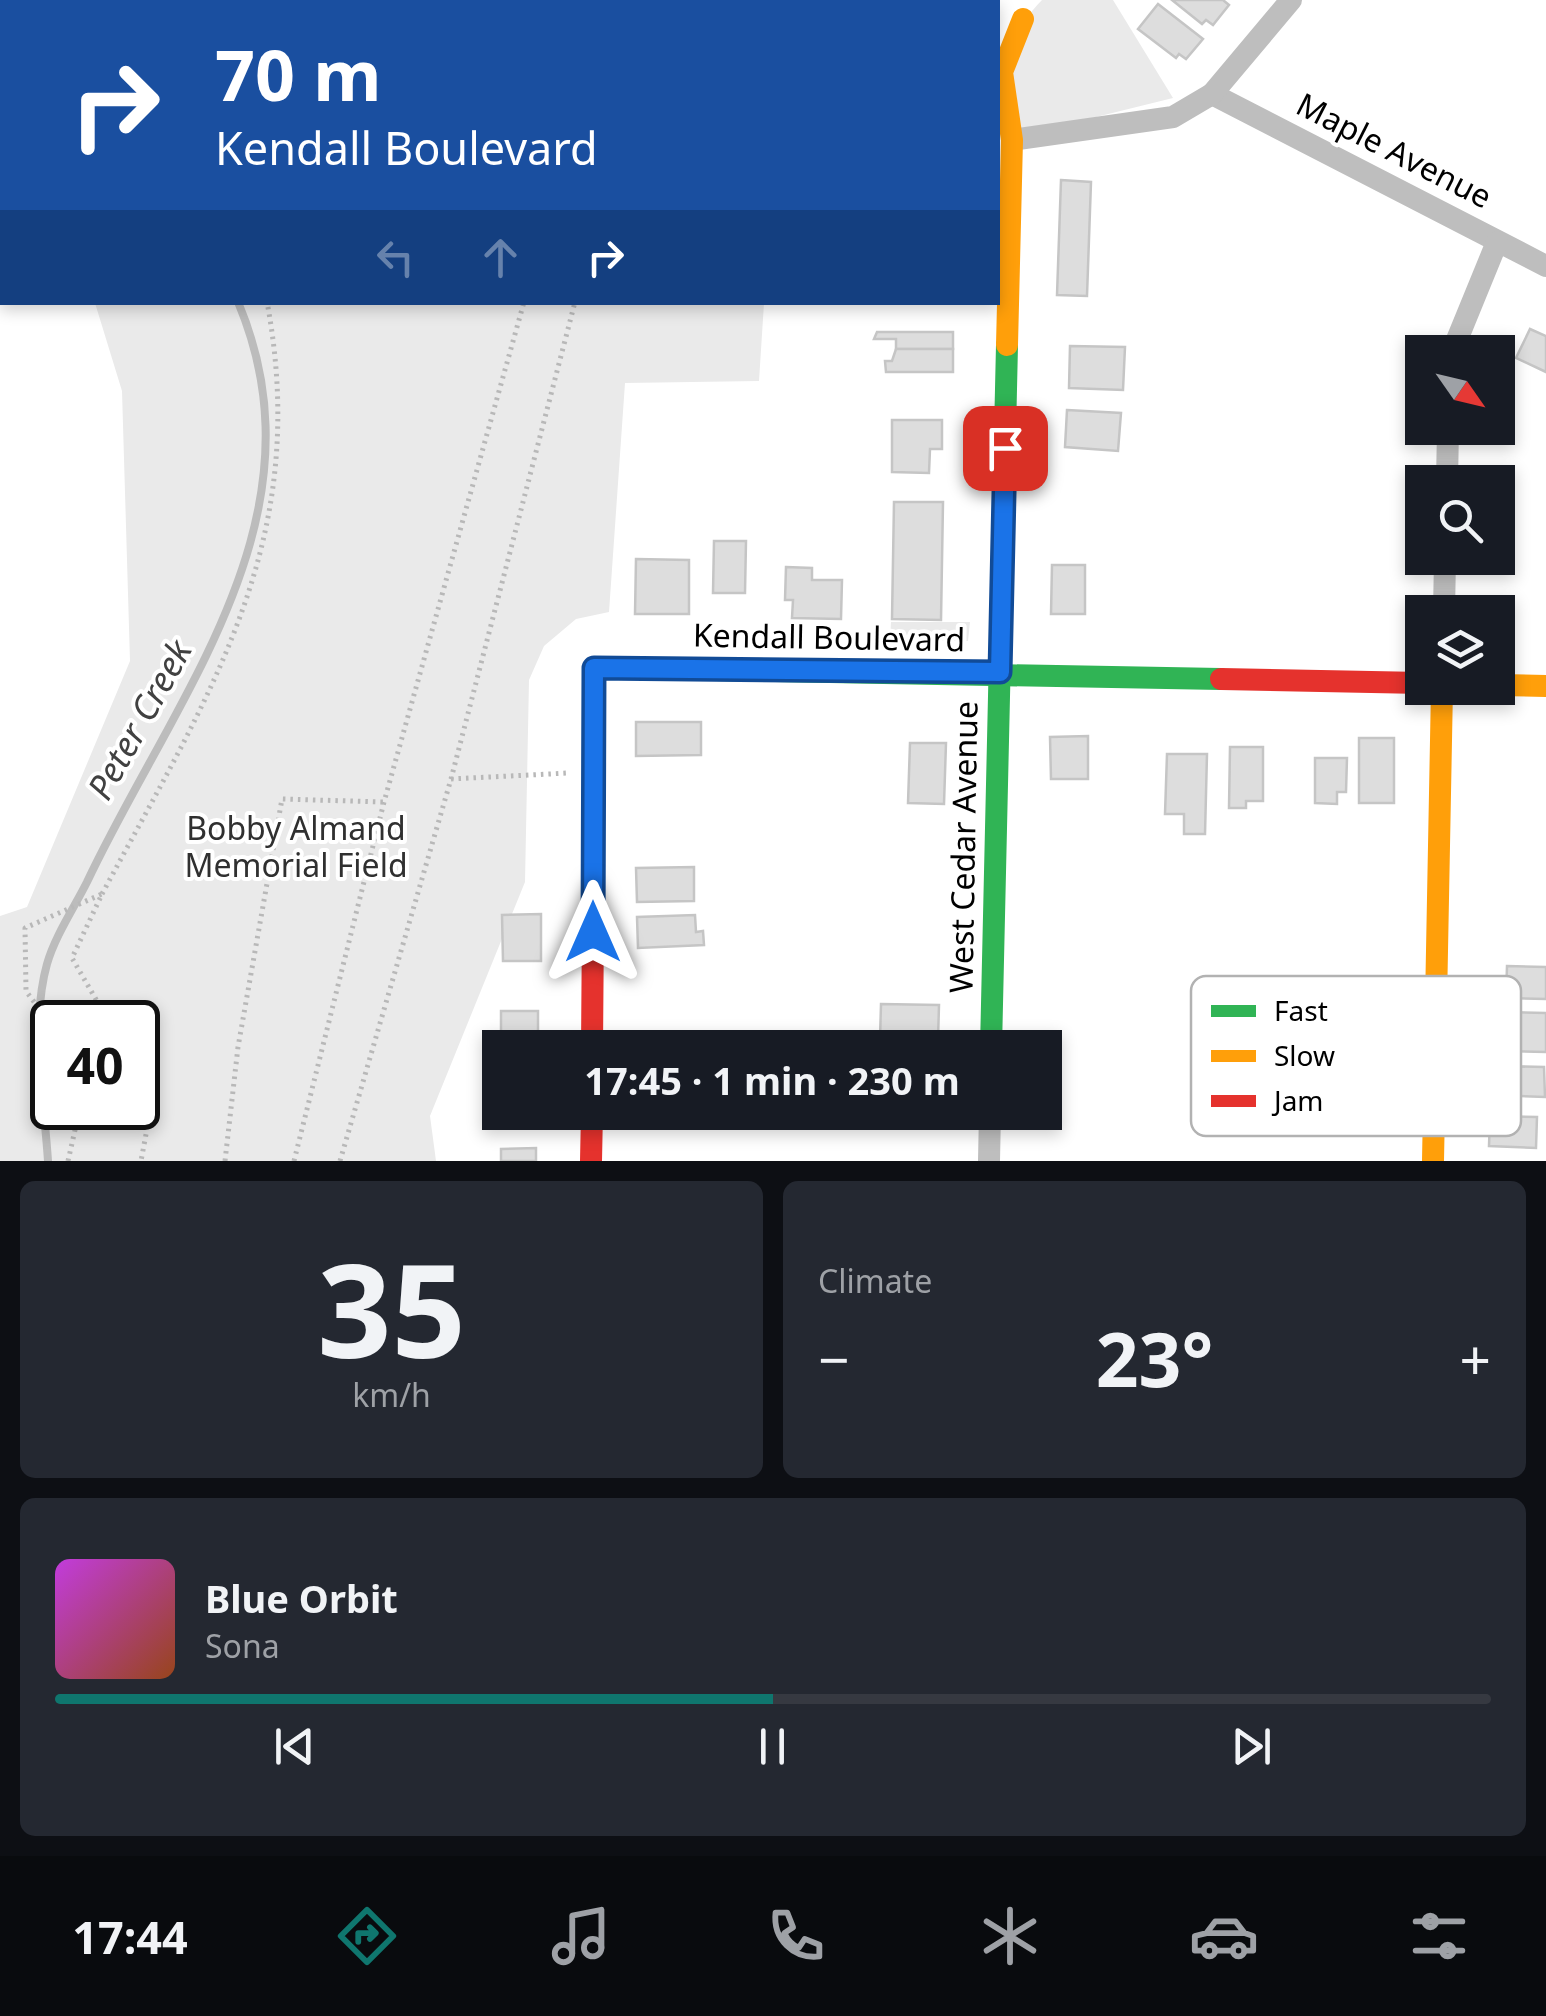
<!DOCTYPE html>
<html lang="en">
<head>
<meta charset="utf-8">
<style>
  body { margin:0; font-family:"Noto Sans",sans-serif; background:#242831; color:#f1f3f6; height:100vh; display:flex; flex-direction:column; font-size:38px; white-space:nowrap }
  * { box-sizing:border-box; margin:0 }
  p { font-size:32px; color:#9ea1a6 }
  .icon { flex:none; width:55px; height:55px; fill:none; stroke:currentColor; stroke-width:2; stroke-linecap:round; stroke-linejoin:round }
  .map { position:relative; height:1161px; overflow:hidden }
  .sheet { display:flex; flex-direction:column; gap:20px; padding:20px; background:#0d0f14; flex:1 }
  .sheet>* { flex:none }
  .banner { position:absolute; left:0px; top:0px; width:1000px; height:305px; box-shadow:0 5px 15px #0003; background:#1a4fa0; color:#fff; overflow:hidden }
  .needle { width:65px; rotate:124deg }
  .buttons { position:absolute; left:1405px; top:335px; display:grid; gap:20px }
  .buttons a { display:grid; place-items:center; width:110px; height:110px; border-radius:0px; background:#171b24; box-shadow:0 5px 15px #0003; font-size:50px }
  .speed { position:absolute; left:30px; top:1000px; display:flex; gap:20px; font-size:50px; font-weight:700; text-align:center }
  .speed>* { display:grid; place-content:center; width:130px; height:130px; border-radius:50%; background:#171b24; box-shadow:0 5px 15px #0003; line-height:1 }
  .speed .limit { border:5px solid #111; border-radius:15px; background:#fff; color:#111 }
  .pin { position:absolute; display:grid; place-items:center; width:85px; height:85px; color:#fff; margin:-42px; border-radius:20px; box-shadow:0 5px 15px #0006 }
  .me { position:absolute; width:110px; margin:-55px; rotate:0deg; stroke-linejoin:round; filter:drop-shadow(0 0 8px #0008) }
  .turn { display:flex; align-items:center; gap:35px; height:210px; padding:0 50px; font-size:45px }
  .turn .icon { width:130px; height:130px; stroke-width:2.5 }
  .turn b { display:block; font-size:70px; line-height:85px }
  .lanes { display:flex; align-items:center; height:95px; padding:0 50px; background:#0003; justify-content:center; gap:50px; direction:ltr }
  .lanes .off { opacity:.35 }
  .big { font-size:75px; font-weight:700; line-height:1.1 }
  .sheet .card { flex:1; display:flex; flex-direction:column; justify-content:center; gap:15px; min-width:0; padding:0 35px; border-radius:15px; background:#242831 }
  .sheet .dial { align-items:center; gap:0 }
  .dial b { font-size:130px; line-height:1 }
  .song { display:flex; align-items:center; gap:30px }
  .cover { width:120px; height:120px; border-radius:15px; background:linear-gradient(135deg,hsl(290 70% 55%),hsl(20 70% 35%)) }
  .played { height:10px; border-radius:5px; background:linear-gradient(90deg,#0f766e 50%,#363941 50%) }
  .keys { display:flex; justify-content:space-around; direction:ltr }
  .heat { display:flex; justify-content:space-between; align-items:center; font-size:55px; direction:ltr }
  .sheet .tiles { flex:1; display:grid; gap:20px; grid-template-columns:1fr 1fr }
  .card:last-child { grid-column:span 2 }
  .trip { position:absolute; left:482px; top:1030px; width:580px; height:100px; border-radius:0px; background:#171b24; box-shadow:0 5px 15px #0003; font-weight:700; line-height:100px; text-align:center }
  .tabs { display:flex; height:160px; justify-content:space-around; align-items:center; background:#090b0e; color:#9ea1a6 }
  .tabs .icon { width:70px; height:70px }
  .tabs .selected { color:#0f766e }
  .tabs b { font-size:45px; color:#f1f3f6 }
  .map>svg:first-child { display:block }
  .green { fill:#eaeaea; fill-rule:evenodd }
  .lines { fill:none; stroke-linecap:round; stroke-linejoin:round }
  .stream { stroke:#bcbcbc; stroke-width:8 }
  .building { fill:#ddd; stroke:#c5c5c5; stroke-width:2.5 }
  .path { stroke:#b8b8b8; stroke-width:5; stroke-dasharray:2.5 5; stroke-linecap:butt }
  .street { stroke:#bebebe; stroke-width:22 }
  .fast { stroke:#30b455; stroke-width:22 }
  .slow { stroke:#ff9f0a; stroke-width:22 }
  .jam { stroke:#e5322d; stroke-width:22 }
  .route-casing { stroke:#114b97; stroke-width:25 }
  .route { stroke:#1a73e8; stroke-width:18 }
  .labels { text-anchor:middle; stroke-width:8; stroke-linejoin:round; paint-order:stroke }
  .street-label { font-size:32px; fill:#000; stroke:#fff }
  .park-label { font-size:32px; fill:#303030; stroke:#fff }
  .water-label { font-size:35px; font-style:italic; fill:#414141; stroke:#fff }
  .key { fill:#fff; stroke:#b2b2b2; stroke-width:2.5 }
  .key-label { font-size:28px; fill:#000 }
</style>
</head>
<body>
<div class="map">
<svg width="1546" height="1161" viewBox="0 0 1546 1161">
  <rect width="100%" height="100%" fill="#fff"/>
  <!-- green -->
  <g class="green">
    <path d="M76 0H559L74 2Z"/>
    <path d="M1042 0H1113L1173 98 1015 137C1006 82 1000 43 1042 0Z"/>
    <path d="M95 303H764L759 381 625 383 609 612 576 619 544 646 529 680 525 882 430 1116 436 1161H0V916L27 907 130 661 122 391ZM52 1022H138V1108H52Z"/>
    <path d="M891 622H970L968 641 890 640Z"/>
  </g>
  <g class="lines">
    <!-- stream -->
    <g class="stream">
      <path d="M210 2V0"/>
      <path d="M48 1161C44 1098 30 1025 47 964 55 936 74 908 87 882 174 697 329 518 238 302"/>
    </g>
  </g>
  <!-- building -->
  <g class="building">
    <path d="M1172 0H1223L1229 5 1213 25 1206 20 1202 24Z"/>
    <path d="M1158 4 1203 39 1186 59 1179 54 1176 58 1138 29Z"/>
    <path d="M1061 180 1091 182 1087 296 1057 295Z"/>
    <path d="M1530 329 1546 336V372L1516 358Z"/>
    <path d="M877 332H953V349H896V339H874Z"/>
    <path d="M1070 346 1125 347 1123 390 1069 388Z"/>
    <path d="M896 349H953V372H886L885 361H892Z"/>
    <path d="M1067 410 1121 413 1118 451 1065 447Z"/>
    <path d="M892 420H942V449H930L929 473 892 472Z"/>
    <path d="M894 502H943L941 620 892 619Z"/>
    <path d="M714 541H746L745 593H713Z"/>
    <path d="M636 559 689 560V614H635Z"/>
    <path d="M1052 565H1085V614H1051Z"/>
    <path d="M786 567 812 568V580H842L841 619 792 618 793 600H785Z"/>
    <path d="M636 722H701V755L636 756Z"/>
    <path d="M1088 736V779H1051L1050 737Z"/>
    <rect x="1359" y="738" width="35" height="65"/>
    <path d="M910 743H946L944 804 908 803Z"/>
    <path d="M1230 747H1263V801H1246V808H1229Z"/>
    <path d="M1167 754H1207L1205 834H1184V814H1165Z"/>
    <path d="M1315 758H1347L1346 792H1337V804L1315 803Z"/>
    <path d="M694 867V901L637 902 636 868Z"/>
    <path d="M541 914V961H503L502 915Z"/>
    <path d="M695 915 696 932 703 931 704 945 638 948 637 917Z"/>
    <path d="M1507 966 1546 967V999L1506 998Z"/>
    <path d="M881 1004 939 1005 938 1040 880 1039Z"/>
    <rect x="501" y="1011" width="37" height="37"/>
    <path d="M1503 1012 1546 1013V1052L1502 1051Z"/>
    <path d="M1496 1066 1544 1067 1545 1097 1496 1095Z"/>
    <path d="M489 1087 500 1086V1112L489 1111Z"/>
    <path d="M1490 1116 1537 1117 1536 1148 1489 1146Z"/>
    <path d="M536 1148V1161H501V1149Z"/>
  </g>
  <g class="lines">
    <!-- path -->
    <g class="path">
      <path d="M241 2 242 0"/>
      <path d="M595 2 596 0"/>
      <path d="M650 2V0"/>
      <path d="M451 779 568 773"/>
      <path d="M102 894C209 694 312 541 267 302"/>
      <path d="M52 1026 26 991 25 928 102 894 72 958 109 1022"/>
      <path d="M138 1075 147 1129 141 1161"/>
      <path d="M68 1161 80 1108"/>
      <path d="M225 1161 238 1047 282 799 384 802"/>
      <path d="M294 1161 384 802 524 302"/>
      <path d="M340 1161 451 779 575 302"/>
    </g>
    <!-- street -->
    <g class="street">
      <path d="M1212 94 1546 266"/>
      <path d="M1012 140 1173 117 1212 94 1291 0"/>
      <path d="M1452 352 1497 242"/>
      <path d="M1447 482 1448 428"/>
      <path d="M1444 612 1445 558"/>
      <path d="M989 1161 990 1112"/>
    </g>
    <!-- fast -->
    <g class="fast">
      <path d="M715 670 1221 679"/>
      <path d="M991 1048 1007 345"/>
    </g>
    <!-- slow -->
    <g class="slow">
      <path d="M1007 345 1012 140 1002 72 1023 19"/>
      <path d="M1498 685 1546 686"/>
      <path d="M1433 1161 1442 688"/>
    </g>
    <!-- jam -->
    <g class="jam">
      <path d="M1221 679 1422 683"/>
      <path d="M592 1048 595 668 715 670"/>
      <path d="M591 1161 592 1112"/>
    </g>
  </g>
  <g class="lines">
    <defs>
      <path id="route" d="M593 932 594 668 1000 672 1005 448"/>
    </defs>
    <!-- route casing -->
    <use href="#route" class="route-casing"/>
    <!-- route -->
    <use href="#route" class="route"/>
  </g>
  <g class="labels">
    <!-- street labels -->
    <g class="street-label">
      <text transform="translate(1394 151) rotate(27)" y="11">Maple Avenue</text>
      <text transform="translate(829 638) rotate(1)" y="11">Kendall Boulevard</text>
      <text transform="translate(964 847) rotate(-89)" y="11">West Cedar Avenue</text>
    </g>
    <!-- park labels -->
    <g class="park-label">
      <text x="296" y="840">Bobby Almand<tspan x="296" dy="37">Memorial Field</tspan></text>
    </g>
    <!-- water labels -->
    <g class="water-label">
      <text transform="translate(140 720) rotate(-61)" y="12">Peter Creek</text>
    </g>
  </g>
  <!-- legend -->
  <rect x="1191" y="976" width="330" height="160" rx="15" class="key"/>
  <rect x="1211" y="1005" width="45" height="12" fill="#30b455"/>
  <rect x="1211" y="1050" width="45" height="12" fill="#ff9f0a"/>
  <rect x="1211" y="1095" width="45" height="12" fill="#e5322d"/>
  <g class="key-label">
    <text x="1274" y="1021">Fast</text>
    <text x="1274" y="1066">Slow</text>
    <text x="1274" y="1111">Jam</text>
  </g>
</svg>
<div class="buttons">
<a><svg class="needle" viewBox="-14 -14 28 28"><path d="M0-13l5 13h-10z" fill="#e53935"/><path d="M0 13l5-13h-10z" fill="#9ea1a6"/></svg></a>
<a><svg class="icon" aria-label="search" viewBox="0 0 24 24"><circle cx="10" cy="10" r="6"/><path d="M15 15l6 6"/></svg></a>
<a><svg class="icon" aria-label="layers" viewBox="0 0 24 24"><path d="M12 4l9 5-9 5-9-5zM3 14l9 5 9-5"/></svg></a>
</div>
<div class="speed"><div class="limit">40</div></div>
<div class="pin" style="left:1005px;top:448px;background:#d93025"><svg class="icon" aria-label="arrive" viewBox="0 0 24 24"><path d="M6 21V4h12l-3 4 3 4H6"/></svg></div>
<svg class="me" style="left:593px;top:932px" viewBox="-20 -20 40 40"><path d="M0-17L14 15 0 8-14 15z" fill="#1a73e8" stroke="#fff" stroke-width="4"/></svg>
<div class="trip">17:45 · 1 min · 230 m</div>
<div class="banner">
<div class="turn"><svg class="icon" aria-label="right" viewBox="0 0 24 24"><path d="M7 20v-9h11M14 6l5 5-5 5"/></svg><div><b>70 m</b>Kendall Boulevard</div></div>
<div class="lanes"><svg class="icon off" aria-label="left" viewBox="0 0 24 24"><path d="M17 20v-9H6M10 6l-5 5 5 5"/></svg><svg class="icon off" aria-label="ahead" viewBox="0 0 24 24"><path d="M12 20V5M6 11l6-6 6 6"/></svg><svg class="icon" aria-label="right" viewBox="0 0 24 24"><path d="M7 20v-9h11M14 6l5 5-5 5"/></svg></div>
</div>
</div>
<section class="sheet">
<div class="tiles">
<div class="card dial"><b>35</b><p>km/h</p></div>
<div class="card"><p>Climate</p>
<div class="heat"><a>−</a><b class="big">23°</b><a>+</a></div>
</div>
<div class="card">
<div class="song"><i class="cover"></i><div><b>Blue Orbit</b><p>Sona</p></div></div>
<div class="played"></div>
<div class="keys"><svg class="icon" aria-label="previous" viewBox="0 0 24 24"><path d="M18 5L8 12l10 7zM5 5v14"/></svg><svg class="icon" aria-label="pause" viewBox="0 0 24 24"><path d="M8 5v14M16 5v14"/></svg><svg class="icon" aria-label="next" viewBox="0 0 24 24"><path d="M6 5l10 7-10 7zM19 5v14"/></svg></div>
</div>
</div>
</section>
<nav class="tabs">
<b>17:44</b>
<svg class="icon selected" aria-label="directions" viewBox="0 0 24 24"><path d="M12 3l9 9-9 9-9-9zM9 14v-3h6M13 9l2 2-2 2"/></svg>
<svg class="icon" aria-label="music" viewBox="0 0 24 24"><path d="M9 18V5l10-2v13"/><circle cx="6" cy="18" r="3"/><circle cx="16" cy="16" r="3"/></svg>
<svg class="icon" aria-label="phone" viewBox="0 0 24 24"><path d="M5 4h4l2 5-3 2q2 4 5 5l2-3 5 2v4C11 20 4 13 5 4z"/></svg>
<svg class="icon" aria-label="climate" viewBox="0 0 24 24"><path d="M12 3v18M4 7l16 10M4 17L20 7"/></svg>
<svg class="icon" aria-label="car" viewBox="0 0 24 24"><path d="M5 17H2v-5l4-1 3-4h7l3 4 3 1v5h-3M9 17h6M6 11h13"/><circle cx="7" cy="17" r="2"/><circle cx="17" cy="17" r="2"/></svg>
<svg class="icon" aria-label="filters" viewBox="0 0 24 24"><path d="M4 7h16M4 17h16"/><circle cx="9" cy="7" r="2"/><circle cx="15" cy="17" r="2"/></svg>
</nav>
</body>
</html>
